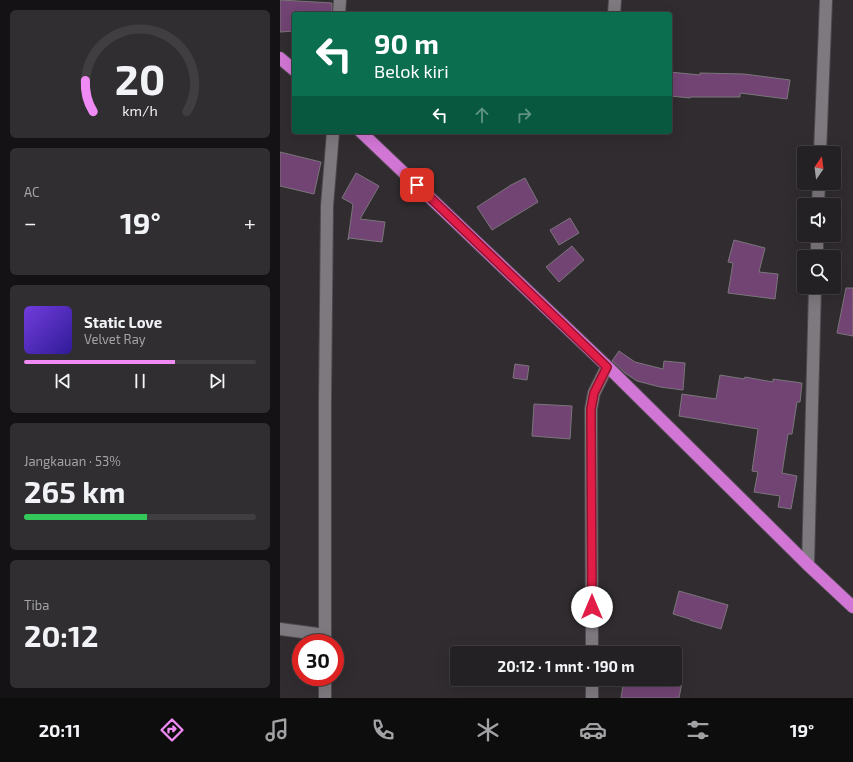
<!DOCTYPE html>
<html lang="id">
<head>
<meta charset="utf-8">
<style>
  body { margin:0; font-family:"Exo 2",sans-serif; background:#302e31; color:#f1f3f6; height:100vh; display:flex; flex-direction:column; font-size:15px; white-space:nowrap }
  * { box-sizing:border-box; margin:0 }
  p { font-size:13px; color:#a3a3a6 }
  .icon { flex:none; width:22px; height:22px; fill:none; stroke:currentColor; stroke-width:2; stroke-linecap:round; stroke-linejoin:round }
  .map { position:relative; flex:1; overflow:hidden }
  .side { display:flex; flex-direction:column; gap:10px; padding:10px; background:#141214; width:280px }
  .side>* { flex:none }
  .top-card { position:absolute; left:12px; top:12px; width:380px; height:122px; border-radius:4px; box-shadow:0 4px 16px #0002,0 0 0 1px #413e41; background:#0b6e4f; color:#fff; overflow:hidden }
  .needle { width:26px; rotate:14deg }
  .fabs { position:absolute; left:517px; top:146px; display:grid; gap:8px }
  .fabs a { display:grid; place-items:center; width:44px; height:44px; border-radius:4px; background:#242124; box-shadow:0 4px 16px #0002,0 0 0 1px #413e41; font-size:20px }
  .speed { position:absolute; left:12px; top:634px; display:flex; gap:8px; font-size:20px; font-weight:700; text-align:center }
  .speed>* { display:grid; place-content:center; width:52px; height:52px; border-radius:50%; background:#242124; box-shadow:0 4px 16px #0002,0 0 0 1px #413e41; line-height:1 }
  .speed .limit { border:6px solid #d22; background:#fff; color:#111 }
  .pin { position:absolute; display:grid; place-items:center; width:34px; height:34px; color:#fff; margin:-17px; border-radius:8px; box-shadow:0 2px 6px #0006 }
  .me { position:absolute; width:44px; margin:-22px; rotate:0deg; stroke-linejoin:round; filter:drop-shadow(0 0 3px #0008) }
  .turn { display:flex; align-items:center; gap:14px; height:84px; padding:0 16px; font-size:18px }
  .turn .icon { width:52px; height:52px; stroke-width:2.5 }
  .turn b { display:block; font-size:28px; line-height:34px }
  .lanes { display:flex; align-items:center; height:38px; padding:0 16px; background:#0003; justify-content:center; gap:20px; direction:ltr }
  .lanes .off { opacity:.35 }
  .big { font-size:30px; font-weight:700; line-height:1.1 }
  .side .widget { flex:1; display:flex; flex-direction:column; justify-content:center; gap:6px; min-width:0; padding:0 14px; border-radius:6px; background:#302e31 }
  .side .dial { align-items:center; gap:0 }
  .dial svg { height:104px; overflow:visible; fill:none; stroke:#413e41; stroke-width:7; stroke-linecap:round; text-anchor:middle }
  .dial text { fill:#f1f3f6; stroke:none }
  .song { display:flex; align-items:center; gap:12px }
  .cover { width:48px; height:48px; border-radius:6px; background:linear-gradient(135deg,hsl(260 70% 55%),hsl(250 70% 35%)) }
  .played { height:4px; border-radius:2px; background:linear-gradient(90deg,#f08bf5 65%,#413e41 65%) }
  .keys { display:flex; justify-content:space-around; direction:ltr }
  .heat { display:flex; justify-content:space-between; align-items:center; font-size:22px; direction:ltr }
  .charge { height:6px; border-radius:3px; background:linear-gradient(90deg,#34c759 53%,#413e41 0) }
  .trip { position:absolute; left:170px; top:646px; width:232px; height:40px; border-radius:4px; background:#242124; box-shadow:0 4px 16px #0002,0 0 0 1px #413e41; font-weight:700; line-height:40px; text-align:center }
  .menu { display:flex; height:64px; justify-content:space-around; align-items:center; background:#0e0d0e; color:#a3a3a6 }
  .menu .icon { width:28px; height:28px }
  .menu .on { color:#f08bf5 }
  .menu b { font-size:18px; color:#f1f3f6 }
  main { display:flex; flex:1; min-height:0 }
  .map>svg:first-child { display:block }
  .building { fill:#714473; stroke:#7b767b }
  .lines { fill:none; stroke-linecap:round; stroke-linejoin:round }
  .street-casing { stroke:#4c494c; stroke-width:14 }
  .highway-casing { stroke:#4c494c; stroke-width:14 }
  .street { stroke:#7e797e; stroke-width:12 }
  .highway { stroke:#d176d4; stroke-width:12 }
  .route-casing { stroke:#92132f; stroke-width:10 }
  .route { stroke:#e11d48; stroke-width:7 }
</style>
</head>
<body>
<main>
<section class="side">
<div class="widget dial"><svg viewBox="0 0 100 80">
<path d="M14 69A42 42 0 1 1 86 69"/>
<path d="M14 69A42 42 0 0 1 8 45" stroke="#f08bf5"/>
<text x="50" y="56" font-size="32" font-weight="700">20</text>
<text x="50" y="72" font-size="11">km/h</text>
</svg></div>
<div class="widget"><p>AC</p>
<div class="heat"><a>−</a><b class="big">19°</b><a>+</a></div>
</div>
<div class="widget">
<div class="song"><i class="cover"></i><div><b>Static Love</b><p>Velvet Ray</p></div></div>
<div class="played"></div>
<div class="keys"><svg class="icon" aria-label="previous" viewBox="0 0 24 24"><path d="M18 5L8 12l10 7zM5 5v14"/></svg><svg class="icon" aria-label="pause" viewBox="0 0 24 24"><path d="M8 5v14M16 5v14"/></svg><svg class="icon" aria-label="next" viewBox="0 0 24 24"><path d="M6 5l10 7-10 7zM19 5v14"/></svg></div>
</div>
<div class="widget"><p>Jangkauan · 53%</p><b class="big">265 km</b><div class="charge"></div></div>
<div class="widget"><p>Tiba</p><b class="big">20:12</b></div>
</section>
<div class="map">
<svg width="573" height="698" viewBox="0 0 573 698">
  <rect width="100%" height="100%" fill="#302c30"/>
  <!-- building -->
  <g class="building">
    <path d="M0 0 52 3V14H14V31L0 32Z"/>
    <path d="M390 72 420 75V73L464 74 510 80 507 99 460 93V97H410V98L390 96Z"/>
    <path d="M0 152 41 162 34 194 0 186Z"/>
    <path d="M76 173 99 186 80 219 105 222 102 242 69 238 68 240 73 204 62 198Z"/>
    <path d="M245 178 258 202 212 230 197 207 231 185Z"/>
    <path d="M290 218 299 233 279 245 270 230Z"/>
    <path d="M454 240 485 248 479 272 498 274 495 299 448 293 453 263 448 262Z"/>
    <path d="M292 246 304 260 279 282 266 267Z"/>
    <path d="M566 288H573V336L557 333Z"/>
    <path d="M339 351 355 362 383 369 384 361 405 363 403 390 380 387 357 381 345 373 332 361Z"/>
    <path d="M235 364 249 366 247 380 233 378Z"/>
    <path d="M440 375 464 379 465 377 493 382V379L522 383 520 402H517L512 434H508L502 473 517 476 511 509 498 507 500 496 474 492 478 472 472 471 478 429 399 416 402 394 436 399Z"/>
    <path d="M254 404 292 406 290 439 252 436Z"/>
    <path d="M399 591 448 605 441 629 410 620V619L393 614Z"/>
    <path d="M344 679H380L402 682 399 698H341Z"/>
  </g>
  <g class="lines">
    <defs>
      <g id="street">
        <path d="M59 14 60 0"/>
        <path d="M334 14 335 0"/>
        <path d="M540 153 546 0"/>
        <path d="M538 205 539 183"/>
        <path d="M537 257V235"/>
        <path d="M528 565 535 287"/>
        <path d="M0 629 45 635"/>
        <path d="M45 643V402L47 206 53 132"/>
        <path d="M312 653 311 409 314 393 327 367"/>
        <path d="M312 679V698"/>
        <path d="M45 698V677"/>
      </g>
      <g id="highway">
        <path d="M0 58 14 70"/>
        <path d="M81 132 331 370 528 565 573 607"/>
      </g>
    </defs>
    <!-- street casing -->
    <use href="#street" class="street-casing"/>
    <!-- highway casing -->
    <use href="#highway" class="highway-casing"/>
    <!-- street -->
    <use href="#street" class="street"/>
    <!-- highway -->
    <use href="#highway" class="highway"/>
  </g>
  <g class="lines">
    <defs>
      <path id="route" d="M137 185 327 367 314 393 311 409 312 607"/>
    </defs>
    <!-- route casing -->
    <use href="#route" class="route-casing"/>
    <!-- route -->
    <use href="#route" class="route"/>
  </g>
</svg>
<div class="fabs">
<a><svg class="needle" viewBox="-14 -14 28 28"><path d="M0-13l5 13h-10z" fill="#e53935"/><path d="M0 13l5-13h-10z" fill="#a3a3a6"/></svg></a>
<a><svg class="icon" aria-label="sound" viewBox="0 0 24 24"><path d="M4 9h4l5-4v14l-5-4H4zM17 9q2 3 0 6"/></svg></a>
<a><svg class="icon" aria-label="search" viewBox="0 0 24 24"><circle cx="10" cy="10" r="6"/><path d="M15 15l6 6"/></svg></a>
</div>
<div class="speed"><div class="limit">30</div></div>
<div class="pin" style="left:137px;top:185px;background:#d93025"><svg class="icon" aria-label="arrive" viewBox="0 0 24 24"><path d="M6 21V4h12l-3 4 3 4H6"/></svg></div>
<svg class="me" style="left:312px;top:607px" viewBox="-20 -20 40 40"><circle r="19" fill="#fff"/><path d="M0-13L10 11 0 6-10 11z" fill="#e11d48"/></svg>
<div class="trip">20:12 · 1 mnt · 190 m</div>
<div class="top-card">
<div class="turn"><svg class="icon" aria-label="left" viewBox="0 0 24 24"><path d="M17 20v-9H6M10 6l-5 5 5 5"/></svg><div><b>90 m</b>Belok kiri</div></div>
<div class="lanes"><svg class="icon" aria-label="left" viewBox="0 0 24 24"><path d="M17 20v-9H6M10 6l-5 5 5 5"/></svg><svg class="icon off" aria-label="ahead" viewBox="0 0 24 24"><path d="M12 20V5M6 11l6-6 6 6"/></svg><svg class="icon off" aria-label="right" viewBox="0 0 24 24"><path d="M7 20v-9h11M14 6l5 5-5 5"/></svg></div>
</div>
</div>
</main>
<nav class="menu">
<b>20:11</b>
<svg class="icon on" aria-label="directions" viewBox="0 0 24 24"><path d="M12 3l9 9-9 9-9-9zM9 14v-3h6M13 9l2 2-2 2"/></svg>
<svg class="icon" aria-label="music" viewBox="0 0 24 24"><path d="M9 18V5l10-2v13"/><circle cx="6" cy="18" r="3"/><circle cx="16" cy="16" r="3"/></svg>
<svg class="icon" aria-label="phone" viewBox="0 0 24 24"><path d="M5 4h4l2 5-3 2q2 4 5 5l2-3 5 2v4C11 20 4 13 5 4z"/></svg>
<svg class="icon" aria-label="climate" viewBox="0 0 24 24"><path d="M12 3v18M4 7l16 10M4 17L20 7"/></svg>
<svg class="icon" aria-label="car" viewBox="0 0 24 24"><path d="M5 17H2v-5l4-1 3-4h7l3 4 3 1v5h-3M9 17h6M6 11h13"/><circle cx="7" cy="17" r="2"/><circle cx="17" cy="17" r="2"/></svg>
<svg class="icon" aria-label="filters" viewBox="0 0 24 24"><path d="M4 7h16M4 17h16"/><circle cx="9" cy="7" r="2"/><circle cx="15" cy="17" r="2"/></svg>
<b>19°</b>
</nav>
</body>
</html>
